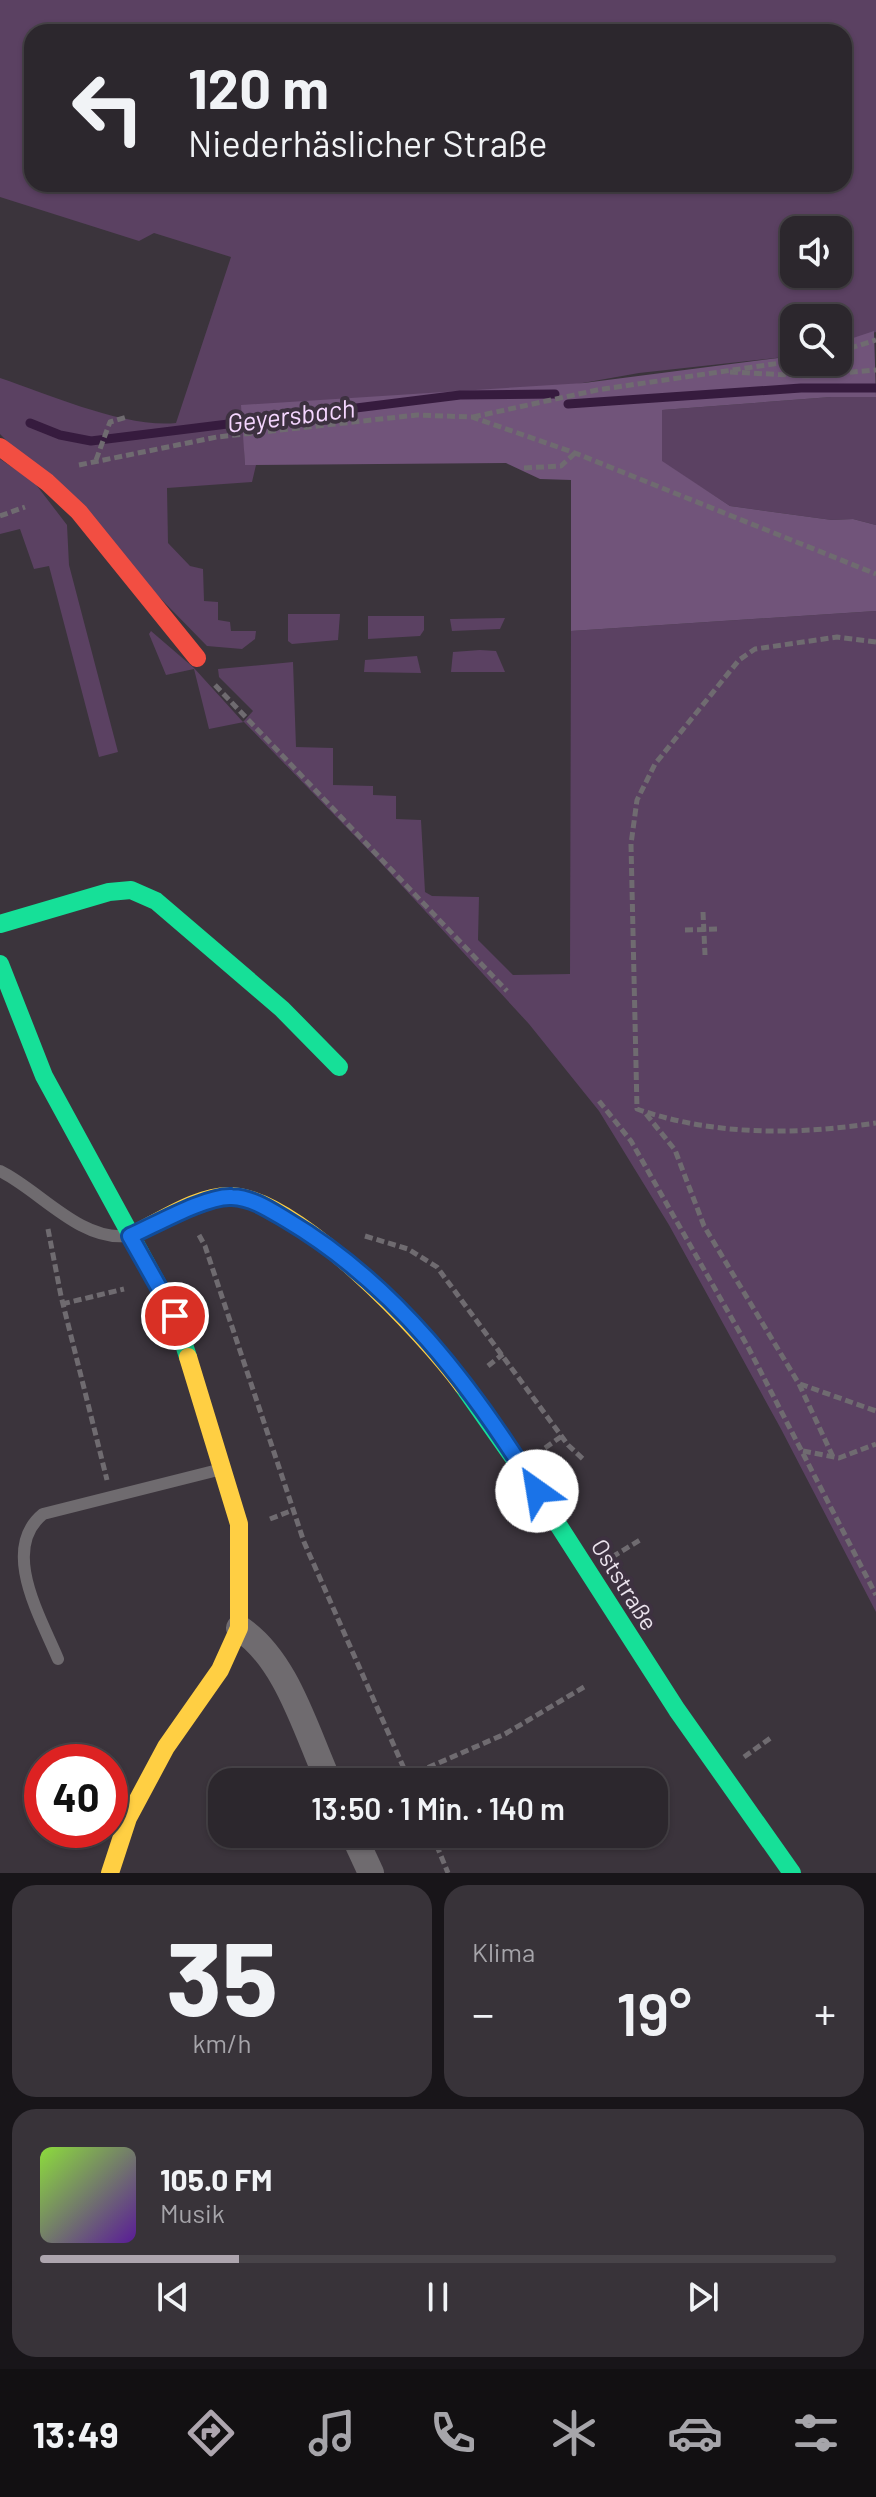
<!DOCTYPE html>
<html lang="de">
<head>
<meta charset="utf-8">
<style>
  body { margin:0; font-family:Barlow,sans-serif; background:#383339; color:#f1f3f6; height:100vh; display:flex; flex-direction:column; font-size:30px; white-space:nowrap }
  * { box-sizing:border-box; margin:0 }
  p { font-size:26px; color:#a6a5aa }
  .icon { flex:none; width:44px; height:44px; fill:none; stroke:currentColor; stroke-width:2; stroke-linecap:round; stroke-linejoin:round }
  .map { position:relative; height:1873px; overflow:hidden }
  .details { display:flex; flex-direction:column; gap:12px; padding:12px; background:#181519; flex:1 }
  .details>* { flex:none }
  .top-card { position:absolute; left:24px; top:24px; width:828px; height:168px; border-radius:24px; box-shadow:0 2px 6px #0004,0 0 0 2px #484449; background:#2c272d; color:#f1f3f6; overflow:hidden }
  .buttons { position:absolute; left:780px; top:216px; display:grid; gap:16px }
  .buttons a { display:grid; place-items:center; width:72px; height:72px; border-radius:16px; background:#2c272d; box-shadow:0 2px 6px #0004,0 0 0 2px #484449; font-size:40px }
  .speed { position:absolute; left:24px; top:1744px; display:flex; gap:16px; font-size:40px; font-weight:700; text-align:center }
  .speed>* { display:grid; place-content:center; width:104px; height:104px; border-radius:50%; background:#2c272d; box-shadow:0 2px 6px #0004,0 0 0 2px #484449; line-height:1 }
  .speed .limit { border:12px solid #d22; background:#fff; color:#111 }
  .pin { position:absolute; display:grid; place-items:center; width:68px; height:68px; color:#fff; margin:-34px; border:4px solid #fff; border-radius:50%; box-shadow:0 2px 8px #0007 }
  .me { position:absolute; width:88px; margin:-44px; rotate:328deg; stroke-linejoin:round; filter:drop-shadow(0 0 6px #0008) }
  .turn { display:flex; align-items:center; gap:28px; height:168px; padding:0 32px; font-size:36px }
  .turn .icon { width:104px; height:104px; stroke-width:2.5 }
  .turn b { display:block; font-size:56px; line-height:68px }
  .big { font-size:60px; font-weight:600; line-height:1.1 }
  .details .tile { flex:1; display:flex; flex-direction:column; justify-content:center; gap:12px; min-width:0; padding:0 28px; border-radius:24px; background:#383339 }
  .details .dial { align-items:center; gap:0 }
  .dial b { font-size:104px; line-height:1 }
  .song { display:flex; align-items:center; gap:24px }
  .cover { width:96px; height:96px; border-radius:12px; background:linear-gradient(135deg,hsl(90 70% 55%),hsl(270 70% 35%)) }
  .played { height:8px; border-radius:4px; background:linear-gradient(90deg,#ada5ae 25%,#484449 25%) }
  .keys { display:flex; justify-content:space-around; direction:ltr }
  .heat { display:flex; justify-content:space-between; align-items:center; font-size:44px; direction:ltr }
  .details .tiles { flex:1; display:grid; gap:12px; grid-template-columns:1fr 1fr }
  .tile:last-child { grid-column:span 2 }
  .trip { position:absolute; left:208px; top:1768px; width:460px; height:80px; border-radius:24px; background:#2c272d; box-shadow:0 2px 6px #0004,0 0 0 2px #484449; font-weight:600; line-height:80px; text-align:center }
  .dock { display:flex; height:128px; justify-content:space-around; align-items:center; background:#121012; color:#a6a5aa }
  .dock .icon { width:56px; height:56px }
  .dock .on { color:#ada5ae }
  .dock b { font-size:36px; color:#f1f3f6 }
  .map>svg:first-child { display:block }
  .green { fill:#5b4162; fill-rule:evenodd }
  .forest { fill:#71547a }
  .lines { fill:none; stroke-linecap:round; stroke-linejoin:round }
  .stream { stroke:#361b3e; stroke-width:9 }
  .path { stroke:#6f6b70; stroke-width:5; stroke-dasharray:8 4; stroke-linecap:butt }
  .lane { stroke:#6f6b6f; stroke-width:12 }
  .street { stroke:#6f6b6f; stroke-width:26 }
  .fast { stroke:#16e098; stroke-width:18 }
  .slow { stroke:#ffcf43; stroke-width:18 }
  .jam { stroke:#f24e42; stroke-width:18 }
  .route-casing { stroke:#114b97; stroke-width:20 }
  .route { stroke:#1a73e8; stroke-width:14 }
  .labels { text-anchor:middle; stroke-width:8; stroke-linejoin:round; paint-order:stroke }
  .street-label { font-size:24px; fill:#eae2ec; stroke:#3d3140 }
  .water-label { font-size:26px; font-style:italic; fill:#f5d6ff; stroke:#3d3140 }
</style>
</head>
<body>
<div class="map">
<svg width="876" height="1873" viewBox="0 0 876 1873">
  <rect width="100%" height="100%" fill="#3b343c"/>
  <!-- green -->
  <g class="green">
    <path d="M0 0H876V332L838 343V318H794V356L639 373 244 443 245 465H256L252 482 167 488 168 543 190 566 203 569 204 601 218 602V620L230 622 231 631H256L255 639 242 649 207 646 0 434V378C50 395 125 428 176 423L231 257 154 233 139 241 0 197ZM32 32H844V184H32ZM794 230H838V274H794Z"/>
    <path d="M831 397H876V525L853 519 832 520 730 506 662 462V410Z"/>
    <path d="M0 459 34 482 67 525 69 565 118 752 99 757 49 566 34 569 20 529 0 534Z"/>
    <path d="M876 611V1612L781 1429 669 1225 599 1111 529 1024 380 862 244 722 209 729 194 669 166 675 149 634 151 631 194 668 243 722 253 711 219 677 218 669 293 662 296 747 333 748V785L373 786V795L396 796V819L421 820 425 892 432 896 479 897 478 940 513 975 570 974 571 631Z"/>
    <path d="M288 614H340L338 640 292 644 288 641Z"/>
    <path d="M368 616H424V630L420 636 368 639Z"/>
    <path d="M505 618 500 629 452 631 450 619Z"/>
    <path d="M480 650 496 651 505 672H451L453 652Z"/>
    <path d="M417 656 421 673 364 672 365 660Z"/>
  </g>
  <!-- forest -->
  <path class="forest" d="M874 331 876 397H831L662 410V461L730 506 832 520 853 519 876 525V611L571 631V480L540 479 506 463 245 465 241 405 584 383 794 356V362H838V343Z"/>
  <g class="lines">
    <!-- stream -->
    <g class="stream">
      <path d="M568 404 801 388H876"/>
      <path d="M30 423 60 435 91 441 460 395 555 394"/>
    </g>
    <!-- path -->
    <g class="path">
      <path d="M838 352 876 340"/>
      <path d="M730 372 808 376 876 370"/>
      <path d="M473 417 597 390 794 361"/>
      <path d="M96 460 110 422 127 417"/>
      <path d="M79 465 217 437 417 415 472 417 575 453 876 574"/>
      <path d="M524 468 561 466 575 453"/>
      <path d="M0 516 25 507"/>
      <path d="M876 642 837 637 755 649 739 660 655 764 637 800 631 844 637 1109C714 1136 796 1135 876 1123"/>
      <path d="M215 685 507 991"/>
      <path d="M703 912 705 955"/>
      <path d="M685 930 721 929"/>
      <path d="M599 1101 631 1141 748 1347 876 1595"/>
      <path d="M646 1114 675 1150 704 1226 799 1384 834 1459"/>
      <path d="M48 1229 61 1296 107 1480"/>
      <path d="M199 1235 205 1246 304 1542 410 1782"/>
      <path d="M365 1236 408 1249 437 1267 568 1445 585 1461"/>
      <path d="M62 1304 124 1289"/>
      <path d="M488 1366 503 1354"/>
      <path d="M800 1384 876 1411"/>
      <path d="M545 1448 562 1436"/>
      <path d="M803 1451 839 1458 876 1444"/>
      <path d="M270 1519 293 1510"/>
      <path d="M612 1557 640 1540"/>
      <path d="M744 1757 772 1737"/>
      <path d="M395 1782 505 1734 584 1687"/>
      <path d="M432 1834 448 1873"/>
    </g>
    <!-- lane -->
    <g class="lane">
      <path d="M0 1171C39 1190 79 1240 125 1236"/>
      <path d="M58 1659C40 1616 0 1549 43 1514L218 1470"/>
    </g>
    <!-- street -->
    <g class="street">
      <path d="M239 1628C287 1659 306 1732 329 1782"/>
      <path d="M353 1834 371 1873"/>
    </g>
    <!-- fast -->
    <g class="fast">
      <path d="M0 924 109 892 131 890 156 901 282 1009 339 1067"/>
      <path d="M0 964 44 1076 175 1316 188 1357"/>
      <path d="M463 1386 532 1484 677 1710 792 1873"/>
    </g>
    <!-- slow -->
    <g class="slow">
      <path d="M130 1236C160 1222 197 1195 231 1196 297 1198 425 1334 463 1386"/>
      <path d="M110 1873 128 1818 166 1747 220 1670 239 1628V1524L188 1357"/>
    </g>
    <!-- jam -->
    <path class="jam" d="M0 447 47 482 79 512 197 658"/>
  </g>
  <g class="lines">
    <defs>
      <path id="route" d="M175 1316 130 1236C155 1225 207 1195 232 1197 253 1198 270 1210 287 1220 395 1284 472 1386 537 1491"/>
    </defs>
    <!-- route casing -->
    <use href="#route" class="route-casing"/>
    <!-- route -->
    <use href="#route" class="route"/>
  </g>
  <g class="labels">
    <!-- street labels -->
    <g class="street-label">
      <text transform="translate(624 1585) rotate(58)" y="8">Oststraße</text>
    </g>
    <!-- water labels -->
    <g class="water-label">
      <text transform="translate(291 416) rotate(-7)" y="9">Geyersbach</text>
    </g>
  </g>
</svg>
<div class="buttons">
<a><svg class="icon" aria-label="sound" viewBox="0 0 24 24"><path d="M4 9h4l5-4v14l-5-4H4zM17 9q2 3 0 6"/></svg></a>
<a><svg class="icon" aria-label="search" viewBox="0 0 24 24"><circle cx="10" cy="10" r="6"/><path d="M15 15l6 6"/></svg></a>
</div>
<div class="speed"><div class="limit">40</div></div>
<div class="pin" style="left:175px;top:1316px;background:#d93025"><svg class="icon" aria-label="arrive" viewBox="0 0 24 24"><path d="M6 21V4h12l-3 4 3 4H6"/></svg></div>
<svg class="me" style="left:537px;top:1491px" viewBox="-20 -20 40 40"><circle r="19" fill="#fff"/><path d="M0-13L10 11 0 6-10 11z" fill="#1a73e8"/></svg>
<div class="trip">13:50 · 1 Min. · 140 m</div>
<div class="top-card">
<div class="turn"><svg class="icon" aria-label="left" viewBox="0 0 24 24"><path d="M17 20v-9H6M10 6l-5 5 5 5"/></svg><div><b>120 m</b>Niederhäslicher Straße</div></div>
</div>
</div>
<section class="details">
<div class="tiles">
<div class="tile dial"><b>35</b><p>km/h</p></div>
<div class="tile"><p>Klima</p>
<div class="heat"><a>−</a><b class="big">19°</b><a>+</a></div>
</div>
<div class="tile">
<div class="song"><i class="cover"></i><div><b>105.0 FM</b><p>Musik</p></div></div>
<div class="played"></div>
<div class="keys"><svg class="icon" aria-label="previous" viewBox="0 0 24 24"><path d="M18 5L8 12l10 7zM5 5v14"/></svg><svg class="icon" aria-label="pause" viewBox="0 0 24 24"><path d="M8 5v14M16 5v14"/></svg><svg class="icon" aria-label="next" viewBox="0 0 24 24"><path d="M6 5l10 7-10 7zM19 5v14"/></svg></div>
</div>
</div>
</section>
<nav class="dock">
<b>13:49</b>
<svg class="icon on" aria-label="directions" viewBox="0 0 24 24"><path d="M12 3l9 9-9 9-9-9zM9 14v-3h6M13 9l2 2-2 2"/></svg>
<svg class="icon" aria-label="music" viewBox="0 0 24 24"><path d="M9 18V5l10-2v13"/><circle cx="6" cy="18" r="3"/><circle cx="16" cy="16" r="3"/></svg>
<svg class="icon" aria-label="phone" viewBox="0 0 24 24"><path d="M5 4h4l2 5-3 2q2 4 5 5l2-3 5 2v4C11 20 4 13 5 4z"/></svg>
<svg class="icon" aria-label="climate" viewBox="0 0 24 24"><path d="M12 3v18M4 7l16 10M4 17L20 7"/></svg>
<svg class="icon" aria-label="car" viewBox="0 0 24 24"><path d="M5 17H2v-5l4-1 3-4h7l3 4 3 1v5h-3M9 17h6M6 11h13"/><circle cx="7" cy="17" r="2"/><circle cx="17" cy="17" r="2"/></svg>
<svg class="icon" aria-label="filters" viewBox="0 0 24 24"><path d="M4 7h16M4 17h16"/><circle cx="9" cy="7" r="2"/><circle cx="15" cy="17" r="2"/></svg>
</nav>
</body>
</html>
